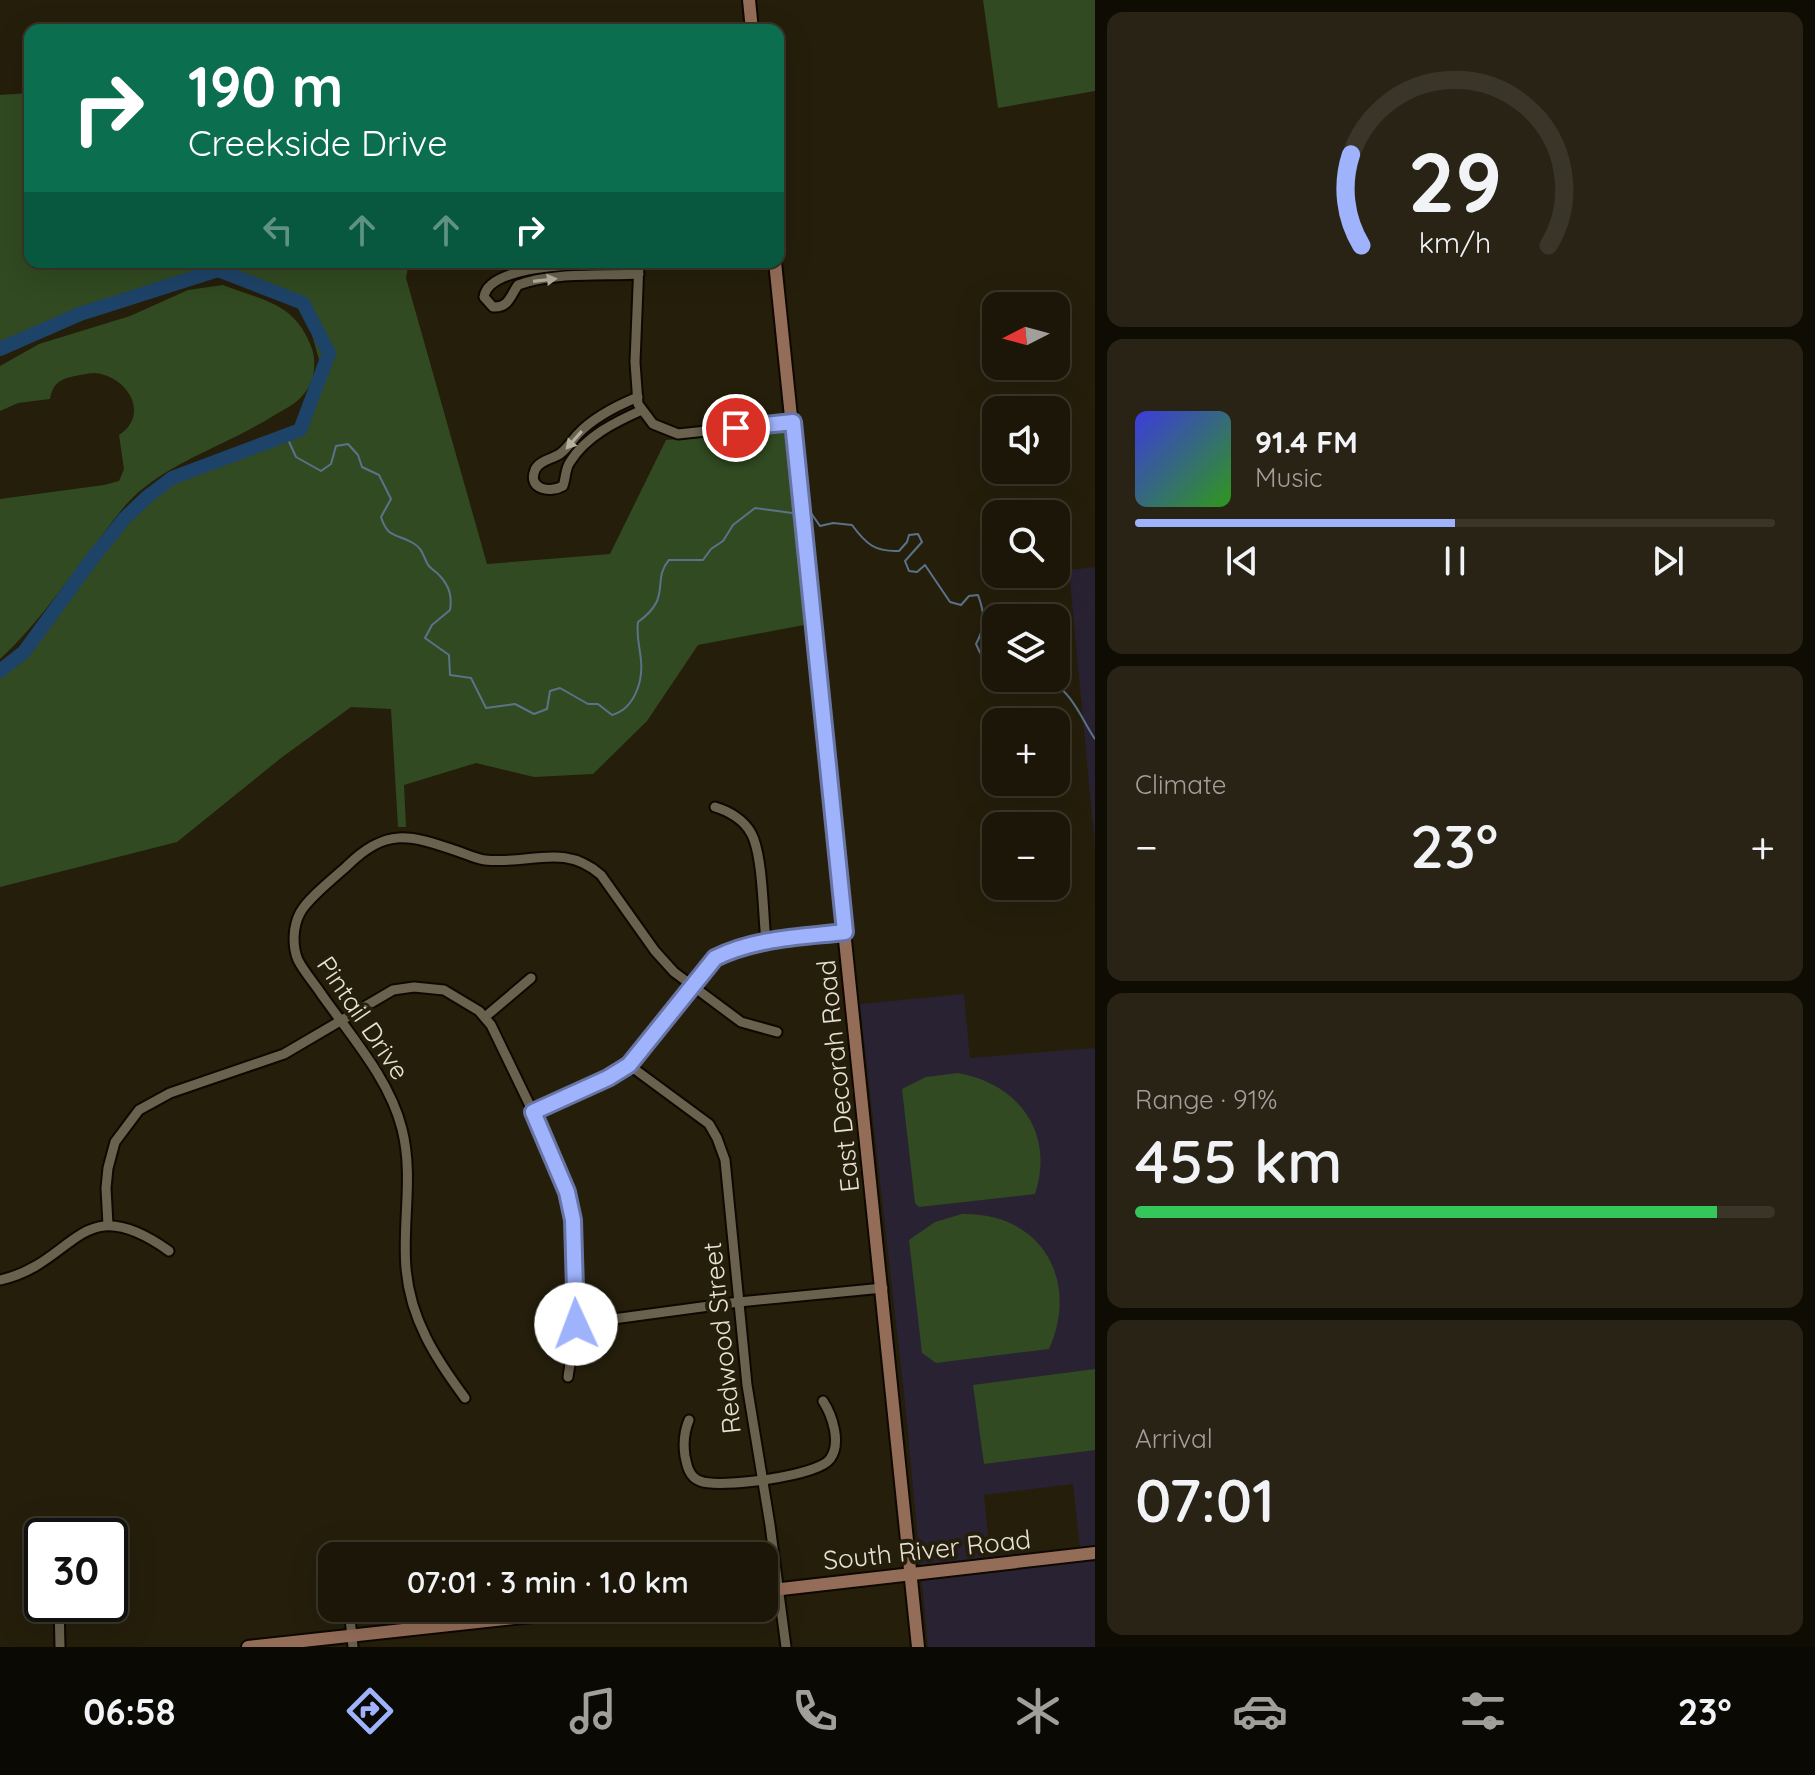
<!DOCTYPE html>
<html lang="en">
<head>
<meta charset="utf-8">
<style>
  body { margin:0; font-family:Quicksand,sans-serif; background:#292316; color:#f1f3f6; height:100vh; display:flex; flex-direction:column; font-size:30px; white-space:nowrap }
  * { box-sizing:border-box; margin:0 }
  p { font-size:26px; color:#a09f9c }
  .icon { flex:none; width:44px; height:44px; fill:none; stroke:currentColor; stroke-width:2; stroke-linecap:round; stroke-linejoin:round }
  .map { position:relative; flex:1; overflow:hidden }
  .sheet { display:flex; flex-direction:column; gap:12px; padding:12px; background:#0f0c04; width:720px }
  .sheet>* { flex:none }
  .hud { position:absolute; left:24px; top:24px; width:760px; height:244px; border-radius:16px; box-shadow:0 8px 32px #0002,0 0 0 2px #3a3529; background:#0b6e4f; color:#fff; overflow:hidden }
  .needle { width:52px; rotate:264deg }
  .buttons { position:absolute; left:982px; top:292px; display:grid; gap:16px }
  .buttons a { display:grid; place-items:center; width:88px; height:88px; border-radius:16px; background:#1c1608; box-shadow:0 8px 32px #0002,0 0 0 2px #3a3529; font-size:40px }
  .speed { position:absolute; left:24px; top:1518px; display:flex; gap:16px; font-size:40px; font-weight:700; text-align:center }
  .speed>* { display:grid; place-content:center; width:104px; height:104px; border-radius:50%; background:#1c1608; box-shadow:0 8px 32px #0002,0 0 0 2px #3a3529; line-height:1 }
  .speed .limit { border:4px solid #111; border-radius:12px; background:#fff; color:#111 }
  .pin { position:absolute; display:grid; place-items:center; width:68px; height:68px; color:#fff; margin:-34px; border:4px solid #fff; border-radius:50%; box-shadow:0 2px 8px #0007 }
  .me { position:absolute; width:88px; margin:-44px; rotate:358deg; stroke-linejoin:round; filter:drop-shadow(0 0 6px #0008) }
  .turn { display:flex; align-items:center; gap:28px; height:168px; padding:0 32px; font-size:36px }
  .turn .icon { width:104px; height:104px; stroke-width:2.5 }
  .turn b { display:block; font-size:56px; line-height:68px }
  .lanes { display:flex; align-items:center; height:76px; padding:0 32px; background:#0003; justify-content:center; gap:40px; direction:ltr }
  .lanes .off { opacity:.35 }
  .big { font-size:60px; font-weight:600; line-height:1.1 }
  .sheet .widget { flex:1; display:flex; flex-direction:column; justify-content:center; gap:12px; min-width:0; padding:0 28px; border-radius:16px; background:#292316 }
  .sheet .dial { align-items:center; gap:0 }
  .dial svg { height:208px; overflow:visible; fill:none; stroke:#3a3529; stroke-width:7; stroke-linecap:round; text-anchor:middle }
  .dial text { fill:#f1f3f6; stroke:none }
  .song { display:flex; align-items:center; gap:24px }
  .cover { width:96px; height:96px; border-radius:12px; background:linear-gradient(135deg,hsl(240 70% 55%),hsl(110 70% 35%)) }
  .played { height:8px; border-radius:4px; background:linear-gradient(90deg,#9fb3fd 50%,#3a3529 50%) }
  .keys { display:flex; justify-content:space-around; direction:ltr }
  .heat { display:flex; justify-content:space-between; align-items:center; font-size:44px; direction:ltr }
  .charge { height:12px; border-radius:6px; background:linear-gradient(90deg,#34c759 91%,#3a3529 0) }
  .trip { position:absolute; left:318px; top:1542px; width:460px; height:80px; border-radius:16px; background:#1c1608; box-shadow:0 8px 32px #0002,0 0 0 2px #3a3529; font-weight:600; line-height:80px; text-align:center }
  .tab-bar { display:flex; height:128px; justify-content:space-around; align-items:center; background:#0b0903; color:#a09f9c }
  .tab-bar .icon { width:56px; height:56px }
  .tab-bar .selected { color:#9fb3fd }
  .tab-bar b { font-size:36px; color:#f1f3f6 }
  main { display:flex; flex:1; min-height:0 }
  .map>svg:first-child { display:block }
  .education { fill:#292232; fill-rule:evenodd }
  .green { fill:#314a21 }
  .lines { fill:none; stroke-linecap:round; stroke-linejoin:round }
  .stream { stroke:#5a7389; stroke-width:2 }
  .river { stroke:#1e4368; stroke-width:14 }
  .street-casing { stroke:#0e0800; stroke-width:13 }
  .secondary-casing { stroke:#0e0800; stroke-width:16 }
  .street { stroke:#6a624e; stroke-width:9 }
  .secondary { stroke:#946d58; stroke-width:12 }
  .oneway { fill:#b5afa0 }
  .route-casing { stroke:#6774a4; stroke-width:20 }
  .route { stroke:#9fb3fd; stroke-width:14 }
  .labels { text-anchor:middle; stroke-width:8; stroke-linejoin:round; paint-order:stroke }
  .street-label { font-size:26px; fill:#e7e2d7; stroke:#251e0b }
</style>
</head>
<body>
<main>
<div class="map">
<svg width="1095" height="1647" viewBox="0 0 1095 1647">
  <rect width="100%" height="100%" fill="#251e0b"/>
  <!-- education -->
  <g class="education">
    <path d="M1095 567V847L1069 570Z"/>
    <path d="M964 994 970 1058 1095 1048V1647H928L905 1402 860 1004ZM1073 1484 1080 1547 990 1556 984 1495Z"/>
  </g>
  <!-- green -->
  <g class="green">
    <path d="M983 0H1095V91L998 108Z"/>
    <path d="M30 93V262H409L406 278 487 564 610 554 666 440 794 430 804 625 698 645 647 721 593 774 534 777 476 763 404 785 406 827H398L391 709 351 707 281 758 177 842 0 887V671C67 618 97 530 169 480 180 472 195 468 208 463 238 452 269 441 300 430L320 363 303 303 218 270 80 314 0 349V95Z"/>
    <path d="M223 285C264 301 296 303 312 349 317 364 314 383 303 395 296 404 283 410 273 416 232 442 183 457 145 487 127 500 114 520 101 537 68 579 39 623 0 659V499L104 485 119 481 124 469 119 435C151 414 127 376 95 373 89 373 81 375 75 376 60 379 53 383 50 399L18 403 0 411V366L39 344 130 316 188 290Z"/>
    <path d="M958 1073C1019 1084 1055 1133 1035 1194L919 1207 915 1203 902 1089 926 1077Z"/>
    <path d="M962 1214C1041 1212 1080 1280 1049 1349L936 1363 922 1353 909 1240 935 1222Z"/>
    <path d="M1095 1369V1450L984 1464 973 1385Z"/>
  </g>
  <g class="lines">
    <!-- stream -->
    <g class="stream">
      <path d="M286 435 296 457 321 471 331 464 336 446 348 444 358 455 362 467 379 475 391 499 381 517C388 539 396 533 413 543 422 548 423 555 427 563 430 569 436 571 440 576 450 587 452 597 450 610L432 625 425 638 449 655 450 675 471 678 486 708 515 704 534 714 547 709 550 691 560 688 588 704H598L612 715C634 709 643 682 641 661 640 647 636 637 638 622 673 597 651 581 669 560H703L711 549 723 541 733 525 755 508 792 513"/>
      <path d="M811 513 820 526 833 523 852 525C866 544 875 552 899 551L907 542 909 535 918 534 922 542 905 561 909 571 917 572 925 565 950 602 961 605 969 596 978 595C985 614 986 626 976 644 983 660 991 670 994 687L1001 692C1012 690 1022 684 1032 682 1067 674 1080 718 1095 739"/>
    </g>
    <!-- river -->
    <path class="river" d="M0 349 80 314 218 270 303 303 329 353 300 430 172 478 147 497 124 519 92 559 24 652 0 671"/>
    <defs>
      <g id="street">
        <path d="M639 274C603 276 551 272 518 285 510 296 509 308 493 307L484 297C489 260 609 264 639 262L635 362 638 404 653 424 678 434 793 422"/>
        <path d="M638 397C616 406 594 417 578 434 572 440 568 448 561 453 554 459 539 460 535 470 527 490 551 493 563 486 566 478 565 469 570 462 586 436 615 422 642 410"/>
        <path d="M715 807C729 811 744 820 751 833 763 854 763 915 766 941"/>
        <path d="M485 1017 531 978"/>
        <path d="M629 1065 709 1124 717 1138 725 1160 747 1385 770 1525 786 1647"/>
        <path d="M533 1112 608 1078 629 1065 715 958C755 937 801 937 845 932"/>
        <path d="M108 1225 106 1188 108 1168 115 1142 139 1110 170 1093 284 1054 393 990 414 987 444 990 479 1011 491 1025 533 1112 567 1192 573 1220 576 1324 568 1377"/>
        <path d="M0 1280C77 1263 79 1187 169 1251"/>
        <path d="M576 1324 739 1302 883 1288"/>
        <path d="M465 1398C436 1359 410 1319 406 1268 402 1222 414 1176 402 1129 390 1080 351 1036 322 995 315 984 304 972 298 960 292 946 293 926 300 913 308 898 334 878 347 866 386 827 410 835 457 851 466 854 476 859 485 860 529 865 564 842 601 875L655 951 674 972 741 1022 777 1032"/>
        <path d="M689 1420C684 1432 683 1443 685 1456 687 1466 689 1477 700 1481 719 1489 818 1476 830 1459 842 1443 832 1415 823 1401"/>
        <path d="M342 1549 343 1556"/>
        <path d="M59 1604 60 1647"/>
        <path d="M349 1608 353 1647"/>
      </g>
      <g id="secondary">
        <path d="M749 0 752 30"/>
        <path d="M775 262 918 1647"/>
        <path d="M764 1591 1095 1553"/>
        <path d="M248 1647 605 1608"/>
      </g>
    </defs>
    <!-- street casing -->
    <use href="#street" class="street-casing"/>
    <!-- secondary casing -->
    <use href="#secondary" class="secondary-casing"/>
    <!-- street -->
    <use href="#street" class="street"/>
    <!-- secondary -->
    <use href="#secondary" class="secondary"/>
  </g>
  <!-- one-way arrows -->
  <defs><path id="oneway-solid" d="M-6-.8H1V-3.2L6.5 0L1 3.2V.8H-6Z" transform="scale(2)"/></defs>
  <g class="oneway">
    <use href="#oneway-solid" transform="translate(545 280) rotate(-7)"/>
    <use href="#oneway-solid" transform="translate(574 440) rotate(131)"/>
  </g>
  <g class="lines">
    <defs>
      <path id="route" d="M576 1324 573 1220 567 1192 533 1112 608 1078 629 1065 715 958C755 938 801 937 845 932L793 422 736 428"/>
    </defs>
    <!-- route casing -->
    <use href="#route" class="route-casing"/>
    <!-- route -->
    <use href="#route" class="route"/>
  </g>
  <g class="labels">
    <!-- street labels -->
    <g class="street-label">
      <text transform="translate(363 1018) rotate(56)" y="9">Pintail Drive</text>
      <text transform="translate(838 1076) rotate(-96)" y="9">East Decorah Road</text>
      <text transform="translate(722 1338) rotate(-96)" y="9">Redwood Street</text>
      <text transform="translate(927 1550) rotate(-6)" y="9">South River Road</text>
    </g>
  </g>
</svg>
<div class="buttons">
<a><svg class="needle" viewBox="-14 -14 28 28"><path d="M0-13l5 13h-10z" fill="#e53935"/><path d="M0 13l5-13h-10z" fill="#a09f9c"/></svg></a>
<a><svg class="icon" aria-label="sound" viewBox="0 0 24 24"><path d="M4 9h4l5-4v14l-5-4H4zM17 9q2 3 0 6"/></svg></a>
<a><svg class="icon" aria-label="search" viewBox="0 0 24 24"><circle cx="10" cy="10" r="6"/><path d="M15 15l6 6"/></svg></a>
<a><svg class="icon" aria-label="layers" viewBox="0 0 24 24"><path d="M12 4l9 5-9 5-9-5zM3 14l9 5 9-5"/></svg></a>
<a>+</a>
<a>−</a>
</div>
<div class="speed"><div class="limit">30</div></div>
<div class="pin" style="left:736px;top:428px;background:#d93025"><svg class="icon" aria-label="arrive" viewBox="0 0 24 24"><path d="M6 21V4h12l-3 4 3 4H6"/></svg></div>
<svg class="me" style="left:576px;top:1324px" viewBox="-20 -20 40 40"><circle r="19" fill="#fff"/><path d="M0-13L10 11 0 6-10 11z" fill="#9fb3fd"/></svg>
<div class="trip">07:01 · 3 min · 1.0 km</div>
<div class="hud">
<div class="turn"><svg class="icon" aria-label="right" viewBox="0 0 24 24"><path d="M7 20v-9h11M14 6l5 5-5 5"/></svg><div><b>190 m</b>Creekside Drive</div></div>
<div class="lanes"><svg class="icon off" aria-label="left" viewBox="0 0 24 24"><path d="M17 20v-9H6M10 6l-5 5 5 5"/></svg><svg class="icon off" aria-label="ahead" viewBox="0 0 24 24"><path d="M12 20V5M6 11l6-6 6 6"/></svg><svg class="icon off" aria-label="ahead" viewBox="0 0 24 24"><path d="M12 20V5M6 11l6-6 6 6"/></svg><svg class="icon" aria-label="right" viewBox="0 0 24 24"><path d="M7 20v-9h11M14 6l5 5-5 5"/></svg></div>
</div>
</div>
<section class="sheet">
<div class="widget dial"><svg viewBox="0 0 100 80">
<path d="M14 69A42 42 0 1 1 86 69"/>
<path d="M14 69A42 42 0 0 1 10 34" stroke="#9fb3fd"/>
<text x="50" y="56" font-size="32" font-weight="700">29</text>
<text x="50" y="72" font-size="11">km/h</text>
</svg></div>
<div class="widget">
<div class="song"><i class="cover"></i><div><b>91.4 FM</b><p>Music</p></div></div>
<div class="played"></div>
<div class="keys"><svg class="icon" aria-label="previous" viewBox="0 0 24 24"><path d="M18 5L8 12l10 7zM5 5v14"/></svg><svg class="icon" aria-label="pause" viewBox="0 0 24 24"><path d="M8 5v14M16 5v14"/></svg><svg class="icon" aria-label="next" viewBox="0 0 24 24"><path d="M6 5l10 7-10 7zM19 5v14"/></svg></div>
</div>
<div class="widget"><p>Climate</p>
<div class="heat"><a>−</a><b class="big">23°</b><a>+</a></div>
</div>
<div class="widget"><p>Range · 91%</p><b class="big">455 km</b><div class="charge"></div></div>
<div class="widget"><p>Arrival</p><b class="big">07:01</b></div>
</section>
</main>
<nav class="tab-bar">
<b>06:58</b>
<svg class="icon selected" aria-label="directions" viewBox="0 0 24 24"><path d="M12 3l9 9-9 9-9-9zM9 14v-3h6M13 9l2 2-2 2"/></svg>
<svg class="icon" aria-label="music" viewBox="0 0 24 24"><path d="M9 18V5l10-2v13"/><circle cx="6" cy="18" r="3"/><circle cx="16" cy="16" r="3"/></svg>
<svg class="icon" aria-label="phone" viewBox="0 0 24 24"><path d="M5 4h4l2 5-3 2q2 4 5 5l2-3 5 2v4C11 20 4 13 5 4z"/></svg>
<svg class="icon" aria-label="climate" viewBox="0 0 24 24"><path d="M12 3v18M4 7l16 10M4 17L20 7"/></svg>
<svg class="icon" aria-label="car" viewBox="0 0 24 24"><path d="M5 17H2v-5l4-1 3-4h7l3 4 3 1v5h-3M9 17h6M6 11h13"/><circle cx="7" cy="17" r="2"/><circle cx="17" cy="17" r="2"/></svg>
<svg class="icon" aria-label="filters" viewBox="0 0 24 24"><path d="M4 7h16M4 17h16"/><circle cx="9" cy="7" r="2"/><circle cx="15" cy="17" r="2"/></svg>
<b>23°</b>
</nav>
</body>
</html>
